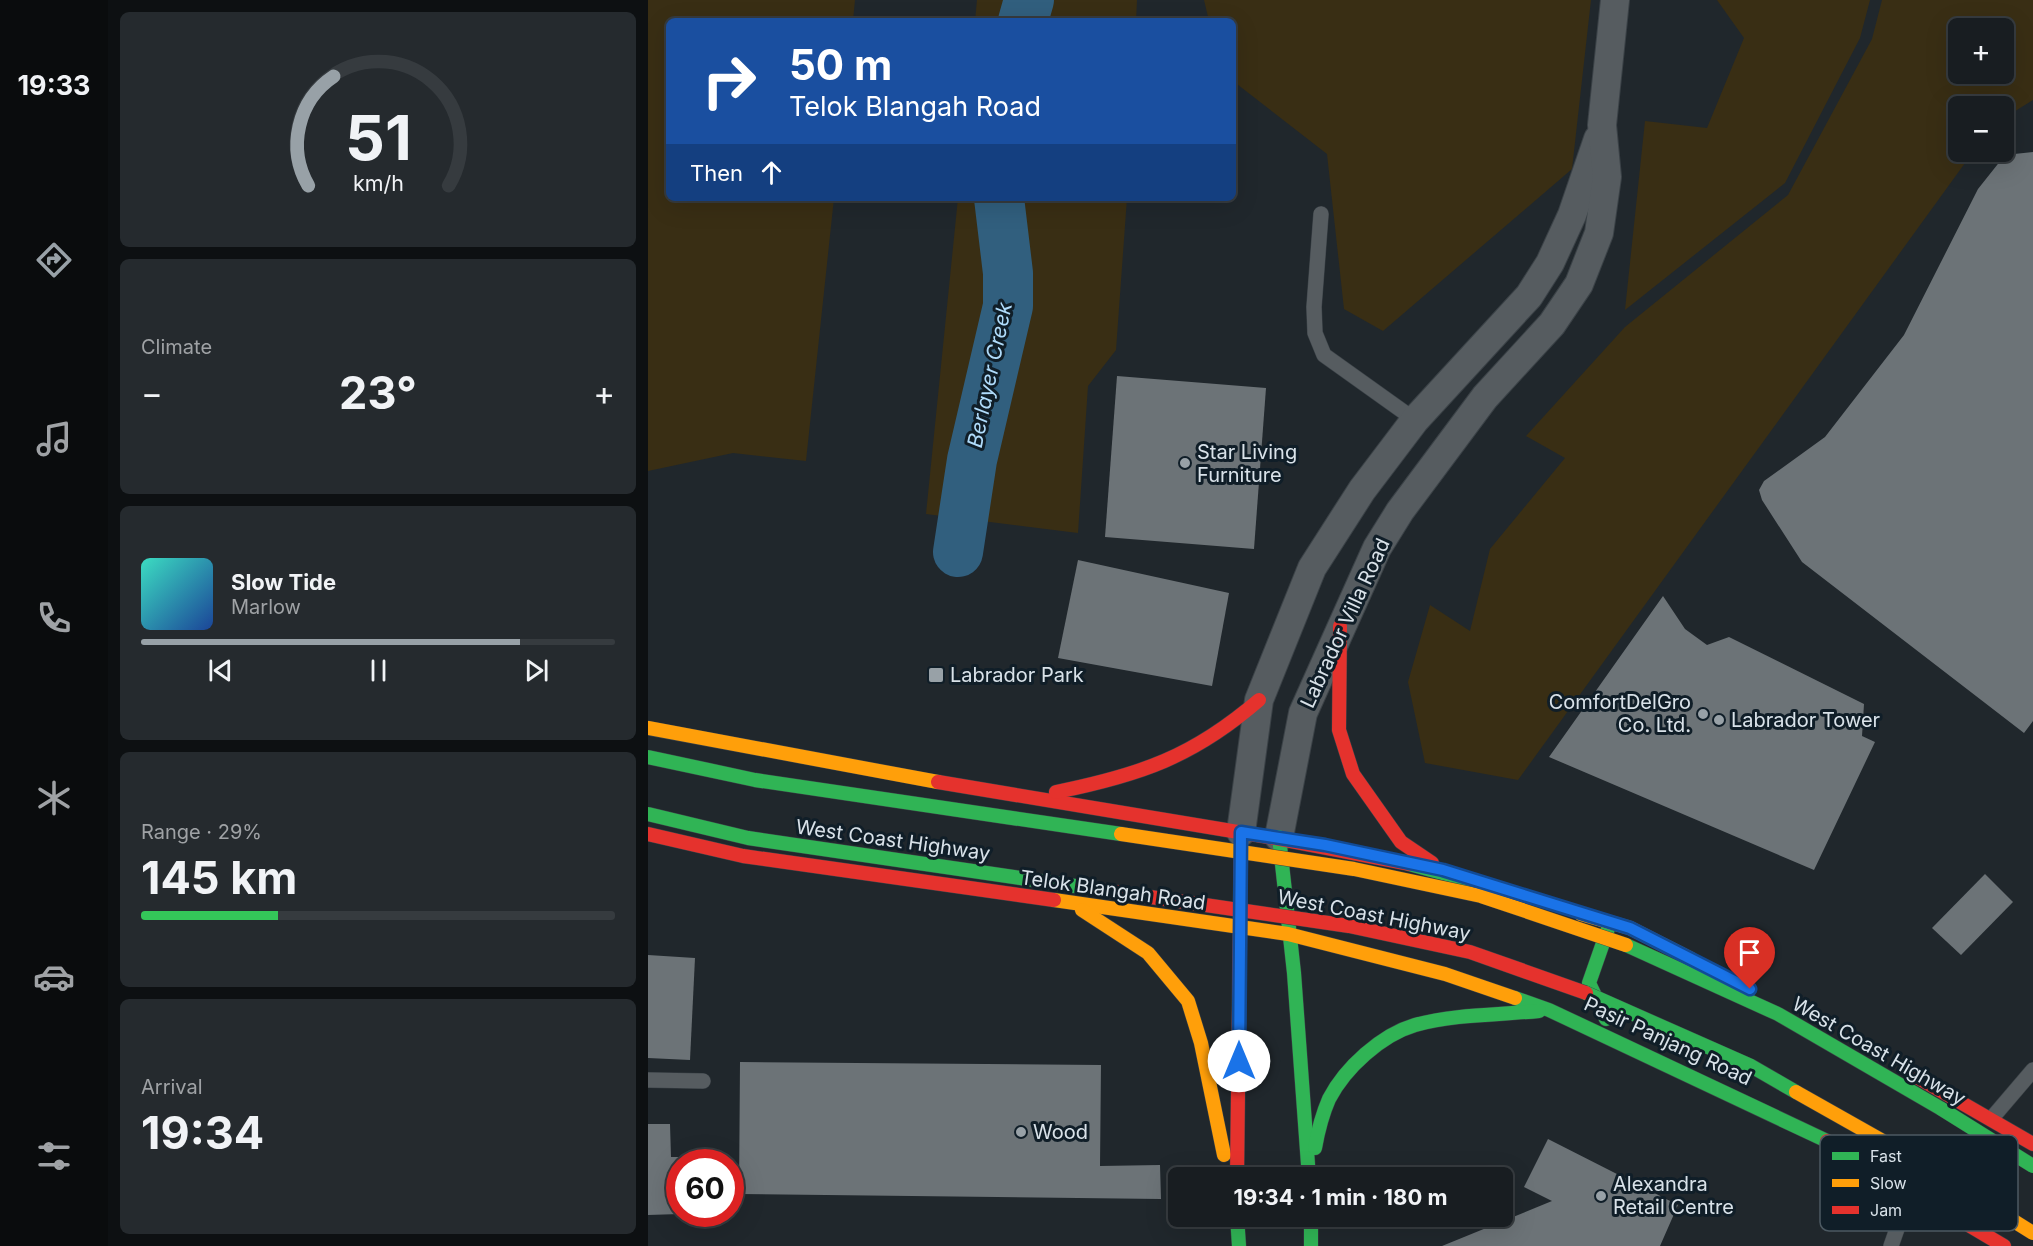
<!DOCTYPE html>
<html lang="en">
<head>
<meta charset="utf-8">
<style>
  body { margin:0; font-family:Inter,sans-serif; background:#252a2e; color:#f1f3f6; height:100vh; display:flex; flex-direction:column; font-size:22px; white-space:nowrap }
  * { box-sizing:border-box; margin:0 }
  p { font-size:20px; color:#9fa2a5 }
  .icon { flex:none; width:33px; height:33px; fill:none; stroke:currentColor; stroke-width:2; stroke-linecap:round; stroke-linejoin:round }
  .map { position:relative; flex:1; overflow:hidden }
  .panel { display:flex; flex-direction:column; gap:12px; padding:12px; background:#0d1012; width:540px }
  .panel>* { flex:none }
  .banner { position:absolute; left:18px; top:18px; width:570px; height:183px; border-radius:9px; box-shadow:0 6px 24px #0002,0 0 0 2px #363b3f; background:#1a4fa0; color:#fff; overflow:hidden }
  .controls { position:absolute; left:1300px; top:18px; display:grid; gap:12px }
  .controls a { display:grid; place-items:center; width:66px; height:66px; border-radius:9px; background:#181d21; box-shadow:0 6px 24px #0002,0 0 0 2px #363b3f; font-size:30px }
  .speed { position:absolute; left:18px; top:1149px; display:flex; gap:12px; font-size:30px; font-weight:700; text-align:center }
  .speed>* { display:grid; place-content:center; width:78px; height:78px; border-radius:50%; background:#181d21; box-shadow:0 6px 24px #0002,0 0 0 2px #363b3f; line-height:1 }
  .speed .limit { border:9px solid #d22; background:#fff; color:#111 }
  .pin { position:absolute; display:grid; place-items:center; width:51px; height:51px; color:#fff; margin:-62px -26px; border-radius:50% 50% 50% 0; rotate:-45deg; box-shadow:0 0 6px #0007 }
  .pin .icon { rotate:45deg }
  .me { position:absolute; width:66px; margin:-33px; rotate:0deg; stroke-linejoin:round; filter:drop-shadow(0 0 4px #0008) }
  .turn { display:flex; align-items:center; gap:21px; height:126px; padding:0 24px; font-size:27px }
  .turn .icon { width:78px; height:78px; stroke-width:2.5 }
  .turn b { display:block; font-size:42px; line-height:51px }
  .then { display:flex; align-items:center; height:57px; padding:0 24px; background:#0003; gap:12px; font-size:22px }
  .big { font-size:45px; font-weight:700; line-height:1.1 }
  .panel .card { flex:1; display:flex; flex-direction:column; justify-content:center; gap:9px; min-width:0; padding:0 21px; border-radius:9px; background:#252a2e }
  .panel .dial { align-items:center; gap:0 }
  .dial svg { height:156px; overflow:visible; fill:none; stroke:#363b3f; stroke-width:7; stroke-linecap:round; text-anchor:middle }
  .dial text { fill:#f1f3f6; stroke:none }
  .song { display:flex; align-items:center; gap:18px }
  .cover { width:72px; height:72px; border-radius:9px; background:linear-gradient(135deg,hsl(170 70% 55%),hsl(220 70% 35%)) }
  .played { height:6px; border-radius:3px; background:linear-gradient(90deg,#98a1a7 80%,#363b3f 80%) }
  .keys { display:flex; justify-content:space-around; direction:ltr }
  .heat { display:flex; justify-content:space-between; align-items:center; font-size:33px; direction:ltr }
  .charge { height:9px; border-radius:4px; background:linear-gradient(90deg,#34c759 29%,#363b3f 0) }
  .trip { position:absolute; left:520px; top:1167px; width:345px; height:60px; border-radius:9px; background:#181d21; box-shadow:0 6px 24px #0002,0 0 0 2px #363b3f; font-weight:700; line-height:60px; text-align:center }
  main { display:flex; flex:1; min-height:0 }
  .dock { display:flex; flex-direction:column; width:108px; justify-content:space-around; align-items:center; background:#0a0c0d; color:#9fa2a5 }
  .dock .icon { width:42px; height:42px }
  .dock .current { color:#98a1a7 }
  .dock b { font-size:27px; color:#f1f3f6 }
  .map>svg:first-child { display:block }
  .green { fill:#392e14; fill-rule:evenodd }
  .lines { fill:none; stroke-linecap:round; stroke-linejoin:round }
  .river { stroke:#315f7e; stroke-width:50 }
  .building { fill:#6c7377 }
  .lane-casing { stroke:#3b4247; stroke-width:16 }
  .street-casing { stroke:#3b4247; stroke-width:30 }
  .fast-casing { stroke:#3b4247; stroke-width:15 }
  .slow-casing { stroke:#3b4247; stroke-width:15 }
  .jam-casing { stroke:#3b4247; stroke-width:15 }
  .lane { stroke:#565c60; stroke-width:15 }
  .street { stroke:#565c60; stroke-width:28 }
  .fast { stroke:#30b455; stroke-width:14 }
  .slow { stroke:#ff9f0a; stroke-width:14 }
  .jam { stroke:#e5322d; stroke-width:14 }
  .fast-bridge-casing { stroke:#3b4247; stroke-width:15; stroke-linecap:butt }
  .slow-bridge-casing { stroke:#3b4247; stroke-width:15; stroke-linecap:butt }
  .jam-bridge-casing { stroke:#3b4247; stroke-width:15; stroke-linecap:butt }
  .fast-bridge { stroke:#30b455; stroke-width:14 }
  .slow-bridge { stroke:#ff9f0a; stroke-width:14 }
  .jam-bridge { stroke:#e5322d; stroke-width:14 }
  .route-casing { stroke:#114b97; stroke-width:15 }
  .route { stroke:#1a73e8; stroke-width:10 }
  .poi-dot { fill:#98a1a7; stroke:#101e28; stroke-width:2 }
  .labels { text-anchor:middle; stroke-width:6; stroke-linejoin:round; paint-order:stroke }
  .poi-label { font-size:20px; fill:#d9e2e9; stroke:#101e28; text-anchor:start }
  .street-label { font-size:20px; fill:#d9e2e9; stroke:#101e28 }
  .water-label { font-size:21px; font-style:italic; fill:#b0dcfb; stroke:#101e28 }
  .key { fill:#101e28; stroke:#4c5962; stroke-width:1.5 }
  .key-label { font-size:16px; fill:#d9e2e9 }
</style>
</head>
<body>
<main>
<nav class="dock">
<b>19:33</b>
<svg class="icon current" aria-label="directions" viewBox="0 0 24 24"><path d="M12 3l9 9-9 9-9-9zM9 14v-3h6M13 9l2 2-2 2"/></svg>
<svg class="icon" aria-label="music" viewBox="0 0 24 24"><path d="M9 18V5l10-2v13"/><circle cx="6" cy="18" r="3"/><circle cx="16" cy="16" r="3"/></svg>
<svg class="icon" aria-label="phone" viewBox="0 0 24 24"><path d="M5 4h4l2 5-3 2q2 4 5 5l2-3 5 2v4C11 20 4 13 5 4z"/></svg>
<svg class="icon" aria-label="climate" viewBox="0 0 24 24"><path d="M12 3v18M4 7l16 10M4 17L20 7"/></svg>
<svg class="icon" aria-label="car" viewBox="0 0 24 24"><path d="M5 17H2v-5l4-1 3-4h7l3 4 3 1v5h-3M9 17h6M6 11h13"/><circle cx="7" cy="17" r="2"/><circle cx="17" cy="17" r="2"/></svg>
<svg class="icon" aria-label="filters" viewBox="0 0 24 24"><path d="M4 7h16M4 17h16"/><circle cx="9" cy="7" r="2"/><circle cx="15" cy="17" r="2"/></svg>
</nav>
<section class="panel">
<div class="card dial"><svg viewBox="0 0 100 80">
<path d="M14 69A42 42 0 1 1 86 69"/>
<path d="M14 69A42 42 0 0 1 27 13" stroke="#98a1a7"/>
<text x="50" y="56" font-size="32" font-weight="700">51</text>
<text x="50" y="72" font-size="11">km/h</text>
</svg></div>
<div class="card"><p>Climate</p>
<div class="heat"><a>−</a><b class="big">23°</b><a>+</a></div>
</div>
<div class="card">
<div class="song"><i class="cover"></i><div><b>Slow Tide</b><p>Marlow</p></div></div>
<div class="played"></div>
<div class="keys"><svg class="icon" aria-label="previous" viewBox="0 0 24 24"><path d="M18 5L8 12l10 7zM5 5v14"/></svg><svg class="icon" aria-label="pause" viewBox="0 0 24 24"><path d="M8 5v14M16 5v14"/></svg><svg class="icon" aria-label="next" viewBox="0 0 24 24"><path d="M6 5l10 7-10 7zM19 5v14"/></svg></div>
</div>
<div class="card"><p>Range · 29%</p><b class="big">145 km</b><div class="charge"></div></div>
<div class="card"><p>Arrival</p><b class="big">19:34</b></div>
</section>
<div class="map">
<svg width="1385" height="1246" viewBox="0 0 1385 1246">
  <rect width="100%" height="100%" fill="#20272c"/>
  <!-- green -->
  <g class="green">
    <path d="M0 0H207L205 21H21V198H186L158 461 85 453 0 471Z"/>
    <path d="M329 0H489L488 21H327Z"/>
    <path d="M556 0H943L924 169 735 331 696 309 679 154 585 81V21H561Z"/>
    <path d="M1069 0H1222L1212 38 1137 183 977 310 997 121 1059 128 1096 38Z"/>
    <path d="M1234 0H1385V100L1356 118V106H1311V152H1325L870 780 777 763 760 682 782 605 822 631 842 549 917 458 878 436 977 327 1140 195 1224 39ZM1356 28V74H1311V28Z"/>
    <path d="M310 198H479L468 350 440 386 430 533 278 514Z"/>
  </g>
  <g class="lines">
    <!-- river -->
    <g class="river">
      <path d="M375 21 381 0"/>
      <path d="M310 552 324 460 360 306V273L351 198"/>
    </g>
  </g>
  <!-- building -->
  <g class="building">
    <path d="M1385 152V721L1376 733 1154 562 1114 500 1111 490 1116 481 1177 437 1256 335 1330 189 1357 155Z"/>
    <path d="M469 376 618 388 606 549 457 537Z"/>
    <path d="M430 560 581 593 564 686 410 658Z"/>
    <path d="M1015 596 1037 629 1059 645 1081 637 1216 704 1214 736 1227 742 1166 870 901 757Z"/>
    <path d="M1337 874 1365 902 1313 955 1284 928Z"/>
    <path d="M0 955 47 958 42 1060 0 1058Z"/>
    <path d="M92 1062 453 1065 452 1166 512 1165 513 1199 91 1194Z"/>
    <path d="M0 1124H22L23 1157H32V1214L0 1215Z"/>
    <path d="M900 1139 1030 1205 1012 1246H794L904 1201 876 1187Z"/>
  </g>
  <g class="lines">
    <defs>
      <g id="lane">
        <path d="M673 214 666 307 667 333 676 355 767 420"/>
        <path d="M0 1080 55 1081"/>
        <path d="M1344 1118 1385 1070"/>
        <path d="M1243 1246 1263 1189"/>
      </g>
      <g id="street">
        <path d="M593 832 611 700 664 568 714 490 767 420 881 296 902 263 924 215 950 139"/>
        <path d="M631 837 655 713 729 548 752 511 837 397 904 324 931 284 951 233 959 177 954 125 967 0"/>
      </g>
      <g id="fast">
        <path d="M631 837 646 973 661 1178"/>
        <path d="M761 864 850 888"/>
        <path d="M867 998 901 1010 1179 1141"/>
        <path d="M958 1019 941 983 962 923"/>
        <path d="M667 1148C670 1131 674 1115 681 1099 697 1068 733 1035 767 1025 807 1014 850 1015 891 1011"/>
        <path d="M589 1216 591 1246"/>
        <path d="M663 1216V1246"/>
      </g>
      <g id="slow">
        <path d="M0 728 290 782"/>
        <path d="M406 900 640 934 797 974 867 998"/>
        <path d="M434 910 500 953 540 1001 553 1043 576 1155"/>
        <path d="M933 914 982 928 1043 959"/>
      </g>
      <g id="jam">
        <path d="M692 626 691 730 705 774 753 842 784 863"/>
        <path d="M290 782 626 838 761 864"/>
        <path d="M408 792C492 775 545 757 611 700"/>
        <path d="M0 834 95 856 406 900"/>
        <path d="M1267 1076 1385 1144"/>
        <path d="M1179 1141 1356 1246"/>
        <path d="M589 1178 593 832"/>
      </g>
    </defs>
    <!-- lane casing -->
    <use href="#lane" class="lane-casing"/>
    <!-- street casing -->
    <use href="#street" class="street-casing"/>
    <!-- fast casing -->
    <use href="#fast" class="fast-casing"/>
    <!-- slow casing -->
    <use href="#slow" class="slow-casing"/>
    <!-- jam casing -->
    <use href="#jam" class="jam-casing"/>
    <!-- lane -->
    <use href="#lane" class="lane"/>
    <!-- street -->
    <use href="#street" class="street"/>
    <!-- fast -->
    <use href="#fast" class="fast"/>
    <!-- slow -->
    <use href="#slow" class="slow"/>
    <!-- jam -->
    <use href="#jam" class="jam"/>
    <defs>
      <g id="fast-bridge">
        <path d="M0 757 107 780 473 834"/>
        <path d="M0 814 100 838 434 887"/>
        <path d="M978 945 1130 1014 1292 1108 1385 1166"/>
        <path d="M938 993 1103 1066 1148 1092"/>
      </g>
      <g id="slow-bridge">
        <path d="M473 834 706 869 833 896 978 945"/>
        <path d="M1148 1092 1265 1158 1385 1233"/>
      </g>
      <path id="jam-bridge" d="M434 887 701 926 822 952 938 993"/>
    </defs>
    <!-- fast-bridge casing -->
    <use href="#fast-bridge" class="fast-bridge-casing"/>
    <!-- slow-bridge casing -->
    <use href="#slow-bridge" class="slow-bridge-casing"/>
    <!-- jam-bridge casing -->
    <use href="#jam-bridge" class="jam-bridge-casing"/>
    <!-- fast-bridge -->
    <use href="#fast-bridge" class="fast-bridge"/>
    <!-- slow-bridge -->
    <use href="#slow-bridge" class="slow-bridge"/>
    <!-- jam-bridge -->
    <use href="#jam-bridge" class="jam-bridge"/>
  </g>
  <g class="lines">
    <defs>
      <path id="route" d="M591 1061 593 832 677 845 795 870 982 928 1102 989"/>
    </defs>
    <!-- route casing -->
    <use href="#route" class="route-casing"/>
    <!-- route -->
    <use href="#route" class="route"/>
  </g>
  <!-- markers -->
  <g class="poi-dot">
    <circle cx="537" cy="463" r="6"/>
    <rect x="280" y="667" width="16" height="16" rx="3"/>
    <circle cx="1055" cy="714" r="6"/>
    <circle cx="1071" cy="720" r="6"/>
    <circle cx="373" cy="1132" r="6"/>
    <circle cx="953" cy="1196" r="6"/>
  </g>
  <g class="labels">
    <!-- poi labels -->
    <g class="poi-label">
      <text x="549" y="459">Star Living<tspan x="549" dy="23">Furniture</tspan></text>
      <text x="302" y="682">Labrador Park</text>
      <text x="1043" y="709" text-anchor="end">ComfortDelGro<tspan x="1043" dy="23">Co. Ltd.</tspan></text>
      <text x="1083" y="727">Labrador Tower</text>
      <text x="385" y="1139">Wood</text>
      <text x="965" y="1191">Alexandra<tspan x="965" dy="23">Retail Centre</tspan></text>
    </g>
    <!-- street labels -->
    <g class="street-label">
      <text transform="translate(697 623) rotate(-65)" y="7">Labrador Villa Road</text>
      <text transform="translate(245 840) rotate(8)" y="7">West Coast Highway</text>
      <text transform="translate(465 890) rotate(8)" y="7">Telok Blangah Road</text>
      <text transform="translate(726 915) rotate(11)" y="7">West Coast Highway</text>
      <text transform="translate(1020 1041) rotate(25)" y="7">Pasir Panjang Road</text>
      <text transform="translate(1231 1051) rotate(30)" y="7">West Coast Highway</text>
    </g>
    <!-- water labels -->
    <g class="water-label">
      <text transform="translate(342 375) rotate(-78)" y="7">Berlayer Creek</text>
    </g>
  </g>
  <!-- legend -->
  <rect x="1172" y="1135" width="198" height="96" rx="9" class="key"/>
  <rect x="1184" y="1152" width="27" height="8" fill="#30b455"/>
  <rect x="1184" y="1179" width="27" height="8" fill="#ff9f0a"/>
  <rect x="1184" y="1206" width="27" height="8" fill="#e5322d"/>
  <g class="key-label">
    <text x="1222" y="1162">Fast</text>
    <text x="1222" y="1189">Slow</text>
    <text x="1222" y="1216">Jam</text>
  </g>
</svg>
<div class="controls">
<a>+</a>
<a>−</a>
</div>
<div class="speed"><div class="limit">60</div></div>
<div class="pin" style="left:1102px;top:989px;background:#d93025"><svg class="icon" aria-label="arrive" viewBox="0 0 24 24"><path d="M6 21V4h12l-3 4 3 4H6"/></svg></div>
<svg class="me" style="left:591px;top:1061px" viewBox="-20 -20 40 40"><circle r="19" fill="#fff"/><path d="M0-13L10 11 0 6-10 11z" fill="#1a73e8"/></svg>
<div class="trip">19:34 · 1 min · 180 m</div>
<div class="banner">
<div class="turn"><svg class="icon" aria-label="right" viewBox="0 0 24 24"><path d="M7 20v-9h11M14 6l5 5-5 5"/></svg><div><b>50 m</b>Telok Blangah Road</div></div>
<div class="then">Then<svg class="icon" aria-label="ahead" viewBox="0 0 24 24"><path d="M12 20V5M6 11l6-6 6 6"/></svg></div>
</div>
</div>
</main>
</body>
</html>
